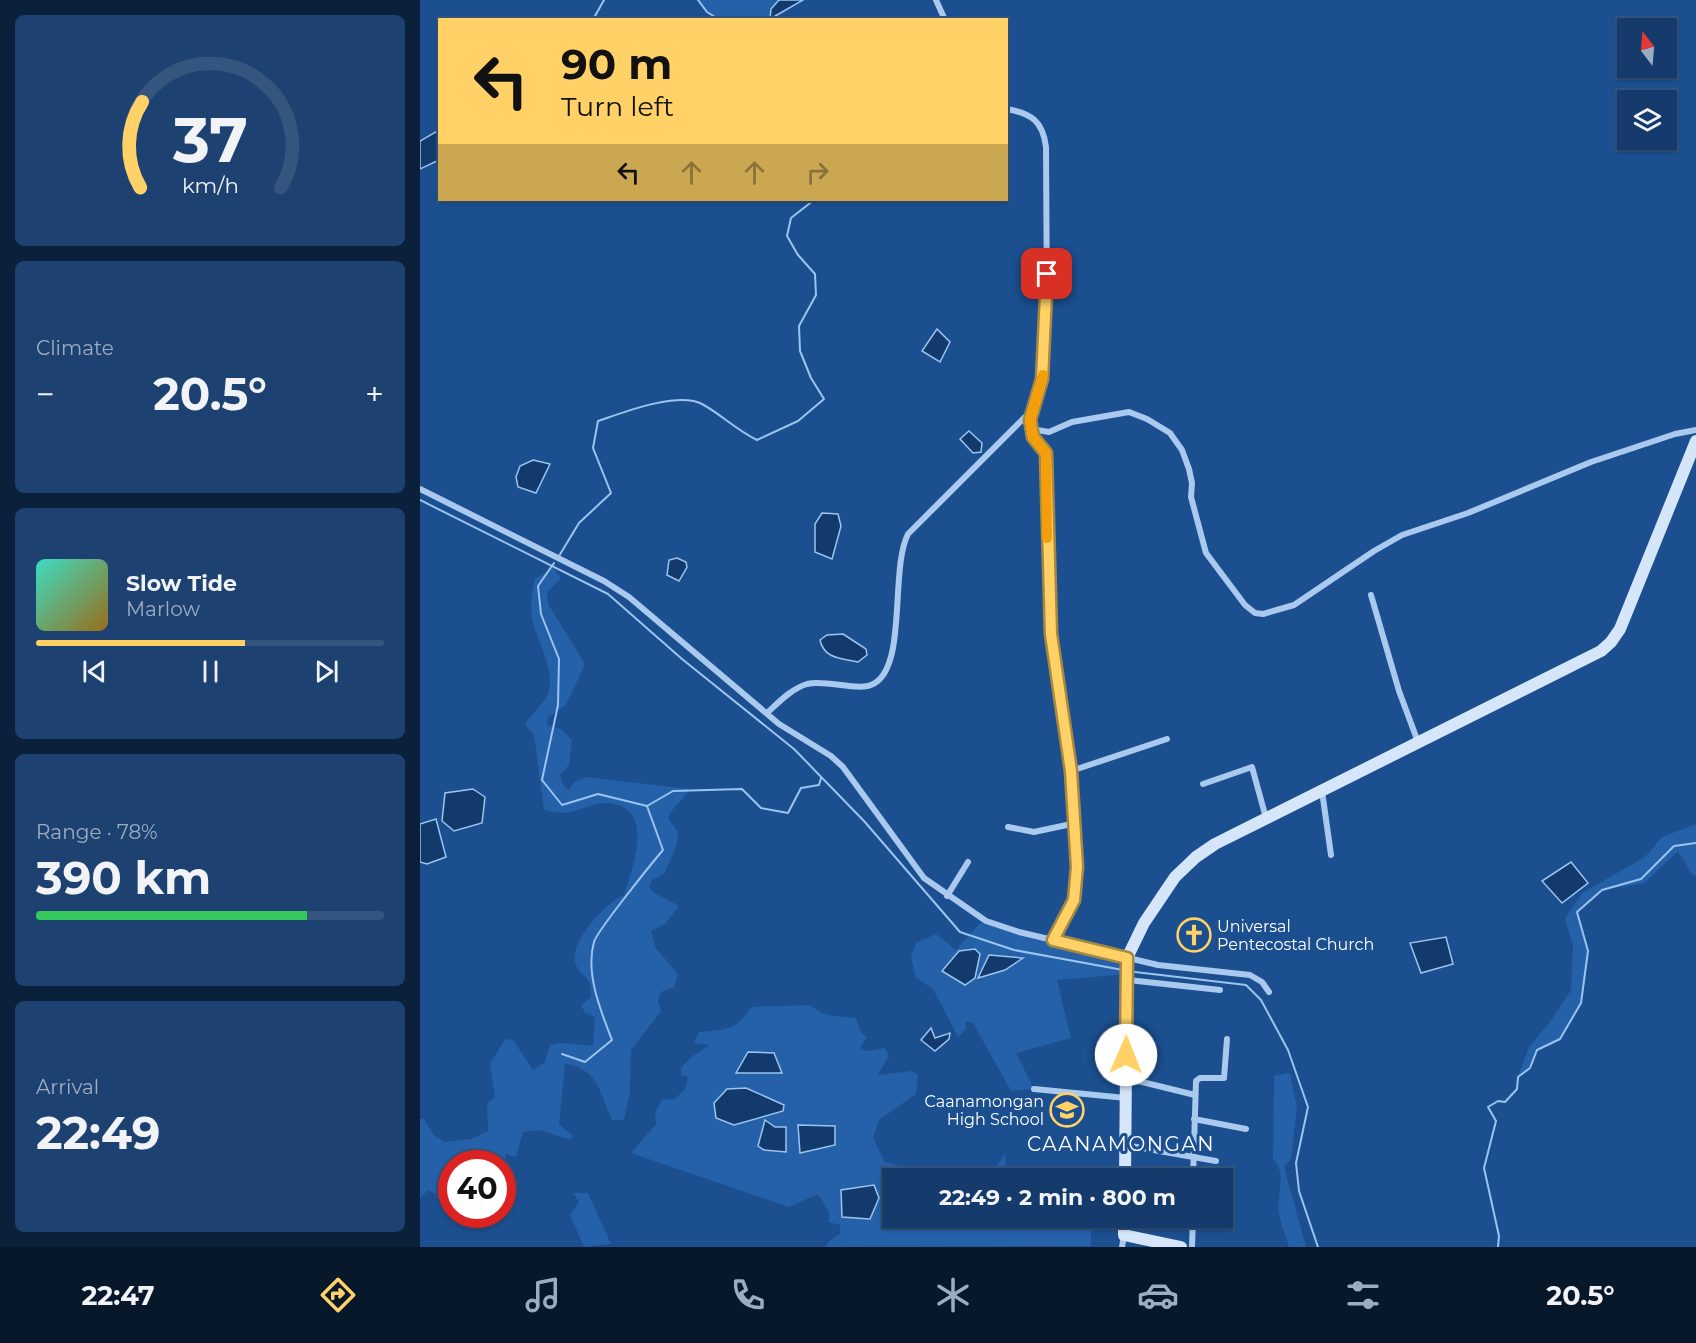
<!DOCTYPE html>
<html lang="en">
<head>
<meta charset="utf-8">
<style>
  body { margin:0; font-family:Montserrat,sans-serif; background:#1d4271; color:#f1f3f6; height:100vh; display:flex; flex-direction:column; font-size:22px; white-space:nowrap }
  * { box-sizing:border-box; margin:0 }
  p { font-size:20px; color:#9dadc1 }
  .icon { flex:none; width:33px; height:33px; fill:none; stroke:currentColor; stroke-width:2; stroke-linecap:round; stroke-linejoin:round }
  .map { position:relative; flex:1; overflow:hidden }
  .drawer { display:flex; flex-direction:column; gap:15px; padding:15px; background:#0b203b; width:420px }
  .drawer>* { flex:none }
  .banner { position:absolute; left:18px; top:18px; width:570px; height:183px; border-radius:0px; box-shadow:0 2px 4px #0004,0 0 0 2px #33557e; background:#ffd166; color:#111; overflow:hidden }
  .needle { width:39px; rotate:344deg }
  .controls { position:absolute; left:1197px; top:18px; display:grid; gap:12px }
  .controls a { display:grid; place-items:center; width:60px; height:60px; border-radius:0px; background:#143b6b; box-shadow:0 2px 4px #0004,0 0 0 2px #33557e; font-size:30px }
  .speed { position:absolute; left:18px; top:1150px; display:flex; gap:12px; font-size:30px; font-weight:700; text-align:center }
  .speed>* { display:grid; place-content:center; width:78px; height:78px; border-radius:50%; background:#143b6b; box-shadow:0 2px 4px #0004,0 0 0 2px #33557e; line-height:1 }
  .speed .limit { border:9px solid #d22; background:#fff; color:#111 }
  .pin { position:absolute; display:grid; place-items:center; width:51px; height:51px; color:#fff; margin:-26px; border-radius:12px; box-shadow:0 3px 9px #0006 }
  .me { position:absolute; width:66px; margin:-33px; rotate:1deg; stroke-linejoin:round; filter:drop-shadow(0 0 4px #0008) }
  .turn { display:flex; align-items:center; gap:21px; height:126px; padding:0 24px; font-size:27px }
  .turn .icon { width:78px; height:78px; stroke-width:2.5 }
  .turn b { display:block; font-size:42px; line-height:51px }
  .lanes { display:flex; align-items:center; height:57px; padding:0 24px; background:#0003; justify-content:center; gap:30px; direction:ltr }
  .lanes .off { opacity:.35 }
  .big { font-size:45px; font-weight:700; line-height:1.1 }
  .drawer .card { flex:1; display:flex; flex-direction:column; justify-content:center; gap:9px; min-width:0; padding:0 21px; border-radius:9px; background:#1d4271 }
  .drawer .dial { align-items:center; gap:0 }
  .dial svg { height:156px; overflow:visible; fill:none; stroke:#33557e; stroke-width:7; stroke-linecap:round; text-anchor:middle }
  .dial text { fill:#f1f3f6; stroke:none }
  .song { display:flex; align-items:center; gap:18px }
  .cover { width:72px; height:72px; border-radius:9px; background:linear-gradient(135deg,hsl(170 70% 55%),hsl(40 70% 35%)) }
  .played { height:6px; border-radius:3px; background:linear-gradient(90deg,#ffd166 60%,#33557e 60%) }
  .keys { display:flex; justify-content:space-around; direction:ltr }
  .heat { display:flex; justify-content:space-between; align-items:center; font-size:33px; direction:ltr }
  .charge { height:9px; border-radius:4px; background:linear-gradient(90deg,#34c759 78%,#33557e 0) }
  .trip { position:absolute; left:462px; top:1168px; width:351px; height:60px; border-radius:0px; background:#143b6b; box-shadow:0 2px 4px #0004,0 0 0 2px #33557e; font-weight:700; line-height:60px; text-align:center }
  .menu { display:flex; height:96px; justify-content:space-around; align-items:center; background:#08182b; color:#9dadc1 }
  .menu .icon { width:42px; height:42px }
  .menu .active { color:#ffd166 }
  .menu b { font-size:27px; color:#f1f3f6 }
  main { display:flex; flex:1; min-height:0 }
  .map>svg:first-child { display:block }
  .green { fill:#2461a8 }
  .water { fill:#123a6d; stroke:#9cc4f0; stroke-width:1.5 }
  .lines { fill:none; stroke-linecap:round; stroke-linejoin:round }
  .stream { stroke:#9cc4f0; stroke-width:2 }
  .street { stroke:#a9c9ee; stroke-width:6 }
  .secondary { stroke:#d6e6fa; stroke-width:12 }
  .route-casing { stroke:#a68842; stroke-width:15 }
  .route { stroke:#ffd166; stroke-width:10 }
  .slow { stroke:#f59e0b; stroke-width:10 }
  .labels { text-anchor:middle; stroke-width:6; stroke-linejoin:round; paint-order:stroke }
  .poi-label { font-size:16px; fill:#fff; stroke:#1b4f8f; text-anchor:start }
  .quarter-label { font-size:20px; letter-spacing:1.5px; fill:#fff; stroke:#1b4f8f }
</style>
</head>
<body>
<main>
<section class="drawer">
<div class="card dial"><svg viewBox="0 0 100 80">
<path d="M14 69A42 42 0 1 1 86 69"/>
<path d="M14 69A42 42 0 0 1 15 25" stroke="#ffd166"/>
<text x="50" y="56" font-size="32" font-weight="700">37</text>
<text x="50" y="72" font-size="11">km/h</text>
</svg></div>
<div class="card"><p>Climate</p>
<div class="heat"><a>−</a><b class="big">20.5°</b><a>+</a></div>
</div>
<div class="card">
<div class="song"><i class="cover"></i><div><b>Slow Tide</b><p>Marlow</p></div></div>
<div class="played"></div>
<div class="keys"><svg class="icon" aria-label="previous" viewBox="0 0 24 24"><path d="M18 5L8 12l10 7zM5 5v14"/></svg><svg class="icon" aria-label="pause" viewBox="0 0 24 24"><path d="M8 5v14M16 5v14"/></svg><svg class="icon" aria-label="next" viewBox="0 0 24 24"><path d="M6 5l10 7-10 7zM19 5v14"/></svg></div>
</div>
<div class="card"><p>Range · 78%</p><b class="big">390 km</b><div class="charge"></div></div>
<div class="card"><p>Arrival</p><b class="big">22:49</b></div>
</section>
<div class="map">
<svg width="1276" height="1247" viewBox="0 0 1276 1247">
  <rect width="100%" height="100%" fill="#1b4f8f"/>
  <!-- green -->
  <g class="green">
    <path d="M278 0H359L351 9 350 19C320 19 297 27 278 0Z"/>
    <path d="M133 567 141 578 127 592 128 604 165 664 146 705 128 717 127 725 141 729 152 740 149 765 140 775 144 786 149 790 154 782 166 777 269 789C264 801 254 804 248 818L258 832 257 844 245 873 232 880 229 887 233 892 259 906 245 924 231 931 235 947 258 974 254 987 241 992 238 1000 241 1011 211 1050 210 1092 204 1120H192C181 1096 178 1067 145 1064L139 1124 153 1136 150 1140 120 1130 103 1132 96 1157 85 1154 88 1172 83 1181 82 1164H32L31 1201 8 1190 0 1199V1119H4L14 1135 24 1142 51 1139 68 1131 67 1103 75 1098 70 1064 85 1039 93 1040 113 1070 125 1062 130 1045C146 1040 158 1047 173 1045L175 1017 165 1013 161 1005 171 997C172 973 162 980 156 965 147 944 186 902 204 895 213 866 236 807 188 803 173 802 157 813 142 813 137 813 130 811 124 810L114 735 105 725C111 712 126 704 129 690 134 670 119 644 114 626 109 610 111 594 115 579Z"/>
    <path d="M1276 824V875L1273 876 1258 851 1224 883 1182 890 1157 911 1168 951 1161 1003 1140 1039 1117 1050 1110 1068 1098 1077 1109 1047 1130 1022 1151 990 1153 946 1145 919 1162 893 1225 857 1242 837Z"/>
    <path d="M560 923 707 958 708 974 637 980 651 1038 596 1053 614 1089 591 1091 553 1023 545 1021 546 1029 538 1037 513 989 496 978 491 957 496 943 516 934 536 950Z"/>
    <path d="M388 1005 407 1015 436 1018 441 1033 447 1037 440 1048 446 1051 465 1048 469 1056 458 1075 492 1071 498 1075 496 1094 459 1120 453 1138 465 1162 532 1179H472V1218H671V1246L406 1247 408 1242 420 1234V1225L408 1222 410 1214 398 1194 369 1207 211 1153 236 1124 235 1113 242 1100 255 1099 265 1089 268 1077 261 1075V1068L270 1058 289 1045 274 1043 279 1032C302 1030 318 1031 331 1007Z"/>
    <path d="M870 1073 877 1107 871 1160 864 1166 886 1247H869C866 1236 861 1225 859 1214 856 1196 868 1174 853 1159L854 1076Z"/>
    <path d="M585 1153 587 1179H548L572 1174Z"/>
    <path d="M153 1193H168L191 1244 164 1247 150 1215 159 1202Z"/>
  </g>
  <!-- water -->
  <g class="water">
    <path d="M359 0H383L350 19 351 9Z"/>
    <path d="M19 130V160L0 169V141Z"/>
    <path d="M517 329 530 342 520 362 502 351Z"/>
    <path d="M549 431 562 443 561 452 553 453 540 439Z"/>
    <path d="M113 460 130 464 116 493 98 487 96 477 100 466Z"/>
    <path d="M402 513 418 514 421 526 412 559 395 552V524Z"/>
    <path d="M257 558 266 562 267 567 259 581 247 575 249 560Z"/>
    <path d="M423 634 446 649 447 655 438 662C421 658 404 659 400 640L407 635Z"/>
    <path d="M53 789 65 797 62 823 34 831 22 821 25 793Z"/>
    <path d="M16 819 26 857 7 864 0 862V824Z"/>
    <path d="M1151 862 1168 883 1142 903 1122 881Z"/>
    <path d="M1026 937 1033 964 1001 973 990 943Z"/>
    <path d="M555 949 560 954 555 978 545 985 522 971 539 951Z"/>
    <path d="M569 955 603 958 585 970 558 978Z"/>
    <path d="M511 1028 515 1038 530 1033 529 1039 515 1051 501 1040Z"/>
    <path d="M328 1052 354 1053 362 1073H316Z"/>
    <path d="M326 1088 364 1105 363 1111 314 1125 296 1118 294 1103 307 1089Z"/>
    <path d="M345 1120 355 1127H366V1152L344 1150 338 1146Z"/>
    <path d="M378 1125 415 1126V1145L380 1153Z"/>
    <path d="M454 1185 459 1198 450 1219 422 1217 421 1190Z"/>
  </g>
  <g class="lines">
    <!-- stream -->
    <g class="stream">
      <path d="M278 0 287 12 300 20"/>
      <path d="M169 20 175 16 184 0"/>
      <path d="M0 500 188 594 262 659 374 749 444 821 540 932 594 950 703 970"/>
      <path d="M139 556 159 523 191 493 173 448 178 421C202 413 258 391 282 404 302 415 315 429 337 440L378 421 404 399 391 378 380 351 379 326 396 295 395 274 378 255 367 236 371 218 394 200"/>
      <path d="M134 563 118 586 121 614 139 659 138 705 122 780 142 805 178 794 227 806 243 850C232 863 177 931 174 942 165 973 181 1012 192 1040L165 1062 142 1054"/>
      <path d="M227 806 253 791 322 789 341 808 368 813 381 788 399 785 401 778"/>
      <path d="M715 972 826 985 841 1000 868 1050 888 1107 876 1163 879 1191 898 1247"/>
      <path d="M1078 1247 1079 1236 1064 1168 1076 1121 1068 1107 1078 1101 1085 1102 1097 1089 1098 1077 1110 1068 1117 1050 1140 1039 1161 1003 1168 951 1157 912 1182 890 1221 879 1254 846 1276 843"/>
    </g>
    <!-- street -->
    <g class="street">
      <path d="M516 0 525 20"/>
      <path d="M586 109C611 113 623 121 626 147L627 313 622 379 611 420 613 437 626 454 631 635 651 771 658 867 654 900 633 940"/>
      <path d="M611 429 629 432 652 422 709 412 727 419 750 433 762 450 769 469 772 483 771 497 786 553 825 605 835 613 843 614 874 605 954 551 982 535 1048 513 1171 462 1255 434 1276 430"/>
      <path d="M0 489 184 581 209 597 359 724 411 756 423 767 504 878 566 921 599 932 738 965 830 975 842 982 849 992"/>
      <path d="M951 595 979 691 998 742"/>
      <path d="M347 713C359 702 371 689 387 684 407 679 440 693 455 683 487 663 470 569 488 534L611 411"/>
      <path d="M651 771 747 739"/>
      <path d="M783 784 832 767 846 818"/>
      <path d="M902 791 911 855"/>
      <path d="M588 827 614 832 656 823"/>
      <path d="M527 896 548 862"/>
      <path d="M708 980 800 990"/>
      <path d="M706 1078 775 1095"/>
      <path d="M614 1089 706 1098"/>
      <path d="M774 1119 826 1129"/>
      <path d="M705 1145 796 1161"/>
      <path d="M773 1179 776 1081 780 1078H804L807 1039"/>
      <path d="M702 1247 704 1235"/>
      <path d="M772 1247 773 1218"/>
    </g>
    <!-- secondary -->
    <g class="secondary">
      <path d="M705 1179 707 958 724 923 755 877 776 857 795 844 1181 651 1191 642 1200 629 1276 441"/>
      <path d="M704 1218V1235L761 1247"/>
    </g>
  </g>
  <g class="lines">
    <defs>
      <path id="route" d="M627 274 622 379 610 420 613 437 626 453 631 634 651 771 657 867 654 900 633 940 707 958 706 1055"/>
    </defs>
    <!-- route casing -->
    <use href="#route" class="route-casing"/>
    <!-- route -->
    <use href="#route" class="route"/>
    <!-- slow -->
    <path class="slow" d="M623 375 610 420 613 437 626 453 627 538"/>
  </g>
  <!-- icons -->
  <defs>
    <symbol id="church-ring" viewBox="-11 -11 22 22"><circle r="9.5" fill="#1b4f8f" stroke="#ffd166" stroke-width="1.5"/><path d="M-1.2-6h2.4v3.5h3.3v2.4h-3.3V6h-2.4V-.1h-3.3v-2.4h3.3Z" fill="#ffd166"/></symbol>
    <symbol id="school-ring" viewBox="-11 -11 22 22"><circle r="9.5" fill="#1b4f8f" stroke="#ffd166" stroke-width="1.5"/><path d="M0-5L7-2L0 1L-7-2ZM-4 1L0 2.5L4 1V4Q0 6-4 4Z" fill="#ffd166"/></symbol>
  </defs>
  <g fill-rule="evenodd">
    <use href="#church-ring" x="755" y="916" width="38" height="38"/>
    <use href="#school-ring" x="628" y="1091" width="38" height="38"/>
  </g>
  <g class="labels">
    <!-- poi labels -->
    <g class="poi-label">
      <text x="797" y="932">Universal<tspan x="797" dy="18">Pentecostal Church</tspan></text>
      <text x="624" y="1107" text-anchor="end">Caanamongan<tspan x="624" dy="18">High School</tspan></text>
    </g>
    <!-- quarter labels -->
    <g class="quarter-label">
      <text x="701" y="1151">CAANAMONGAN</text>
    </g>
  </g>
</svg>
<div class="controls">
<a><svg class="needle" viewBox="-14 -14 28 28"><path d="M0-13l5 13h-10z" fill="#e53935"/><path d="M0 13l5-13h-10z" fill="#9dadc1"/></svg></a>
<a><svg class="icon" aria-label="layers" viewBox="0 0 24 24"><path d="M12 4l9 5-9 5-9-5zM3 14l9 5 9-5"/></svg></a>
</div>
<div class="speed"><div class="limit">40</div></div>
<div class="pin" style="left:627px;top:274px;background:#d93025"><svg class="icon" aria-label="arrive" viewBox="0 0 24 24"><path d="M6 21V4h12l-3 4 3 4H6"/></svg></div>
<svg class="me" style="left:706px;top:1055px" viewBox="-20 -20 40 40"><circle r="19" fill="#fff"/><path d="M0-13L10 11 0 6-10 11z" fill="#ffd166"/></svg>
<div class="trip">22:49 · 2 min · 800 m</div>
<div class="banner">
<div class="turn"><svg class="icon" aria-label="left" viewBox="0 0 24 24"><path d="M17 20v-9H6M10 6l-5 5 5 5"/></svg><div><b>90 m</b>Turn left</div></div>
<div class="lanes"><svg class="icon" aria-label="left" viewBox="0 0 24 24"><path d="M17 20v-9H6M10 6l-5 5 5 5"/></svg><svg class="icon off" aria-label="ahead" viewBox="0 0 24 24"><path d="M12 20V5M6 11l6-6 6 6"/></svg><svg class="icon off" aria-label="ahead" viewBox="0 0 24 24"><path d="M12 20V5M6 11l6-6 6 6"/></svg><svg class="icon off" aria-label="right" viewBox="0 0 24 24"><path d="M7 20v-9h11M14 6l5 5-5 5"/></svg></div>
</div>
</div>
</main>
<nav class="menu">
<b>22:47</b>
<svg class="icon active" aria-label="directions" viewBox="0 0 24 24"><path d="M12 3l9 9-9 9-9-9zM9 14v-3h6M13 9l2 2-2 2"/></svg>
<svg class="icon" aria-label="music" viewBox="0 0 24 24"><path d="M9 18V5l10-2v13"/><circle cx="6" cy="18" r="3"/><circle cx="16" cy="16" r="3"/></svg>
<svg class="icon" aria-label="phone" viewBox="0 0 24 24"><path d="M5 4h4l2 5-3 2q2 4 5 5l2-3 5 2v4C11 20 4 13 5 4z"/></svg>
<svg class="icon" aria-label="climate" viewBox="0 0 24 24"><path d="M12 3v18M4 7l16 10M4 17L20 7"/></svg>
<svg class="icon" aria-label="car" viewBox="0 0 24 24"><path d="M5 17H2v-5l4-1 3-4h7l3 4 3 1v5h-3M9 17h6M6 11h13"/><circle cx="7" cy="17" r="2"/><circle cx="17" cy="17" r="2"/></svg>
<svg class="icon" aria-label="filters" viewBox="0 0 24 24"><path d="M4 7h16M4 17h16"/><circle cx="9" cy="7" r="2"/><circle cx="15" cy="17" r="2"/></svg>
<b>20.5°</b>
</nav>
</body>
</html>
